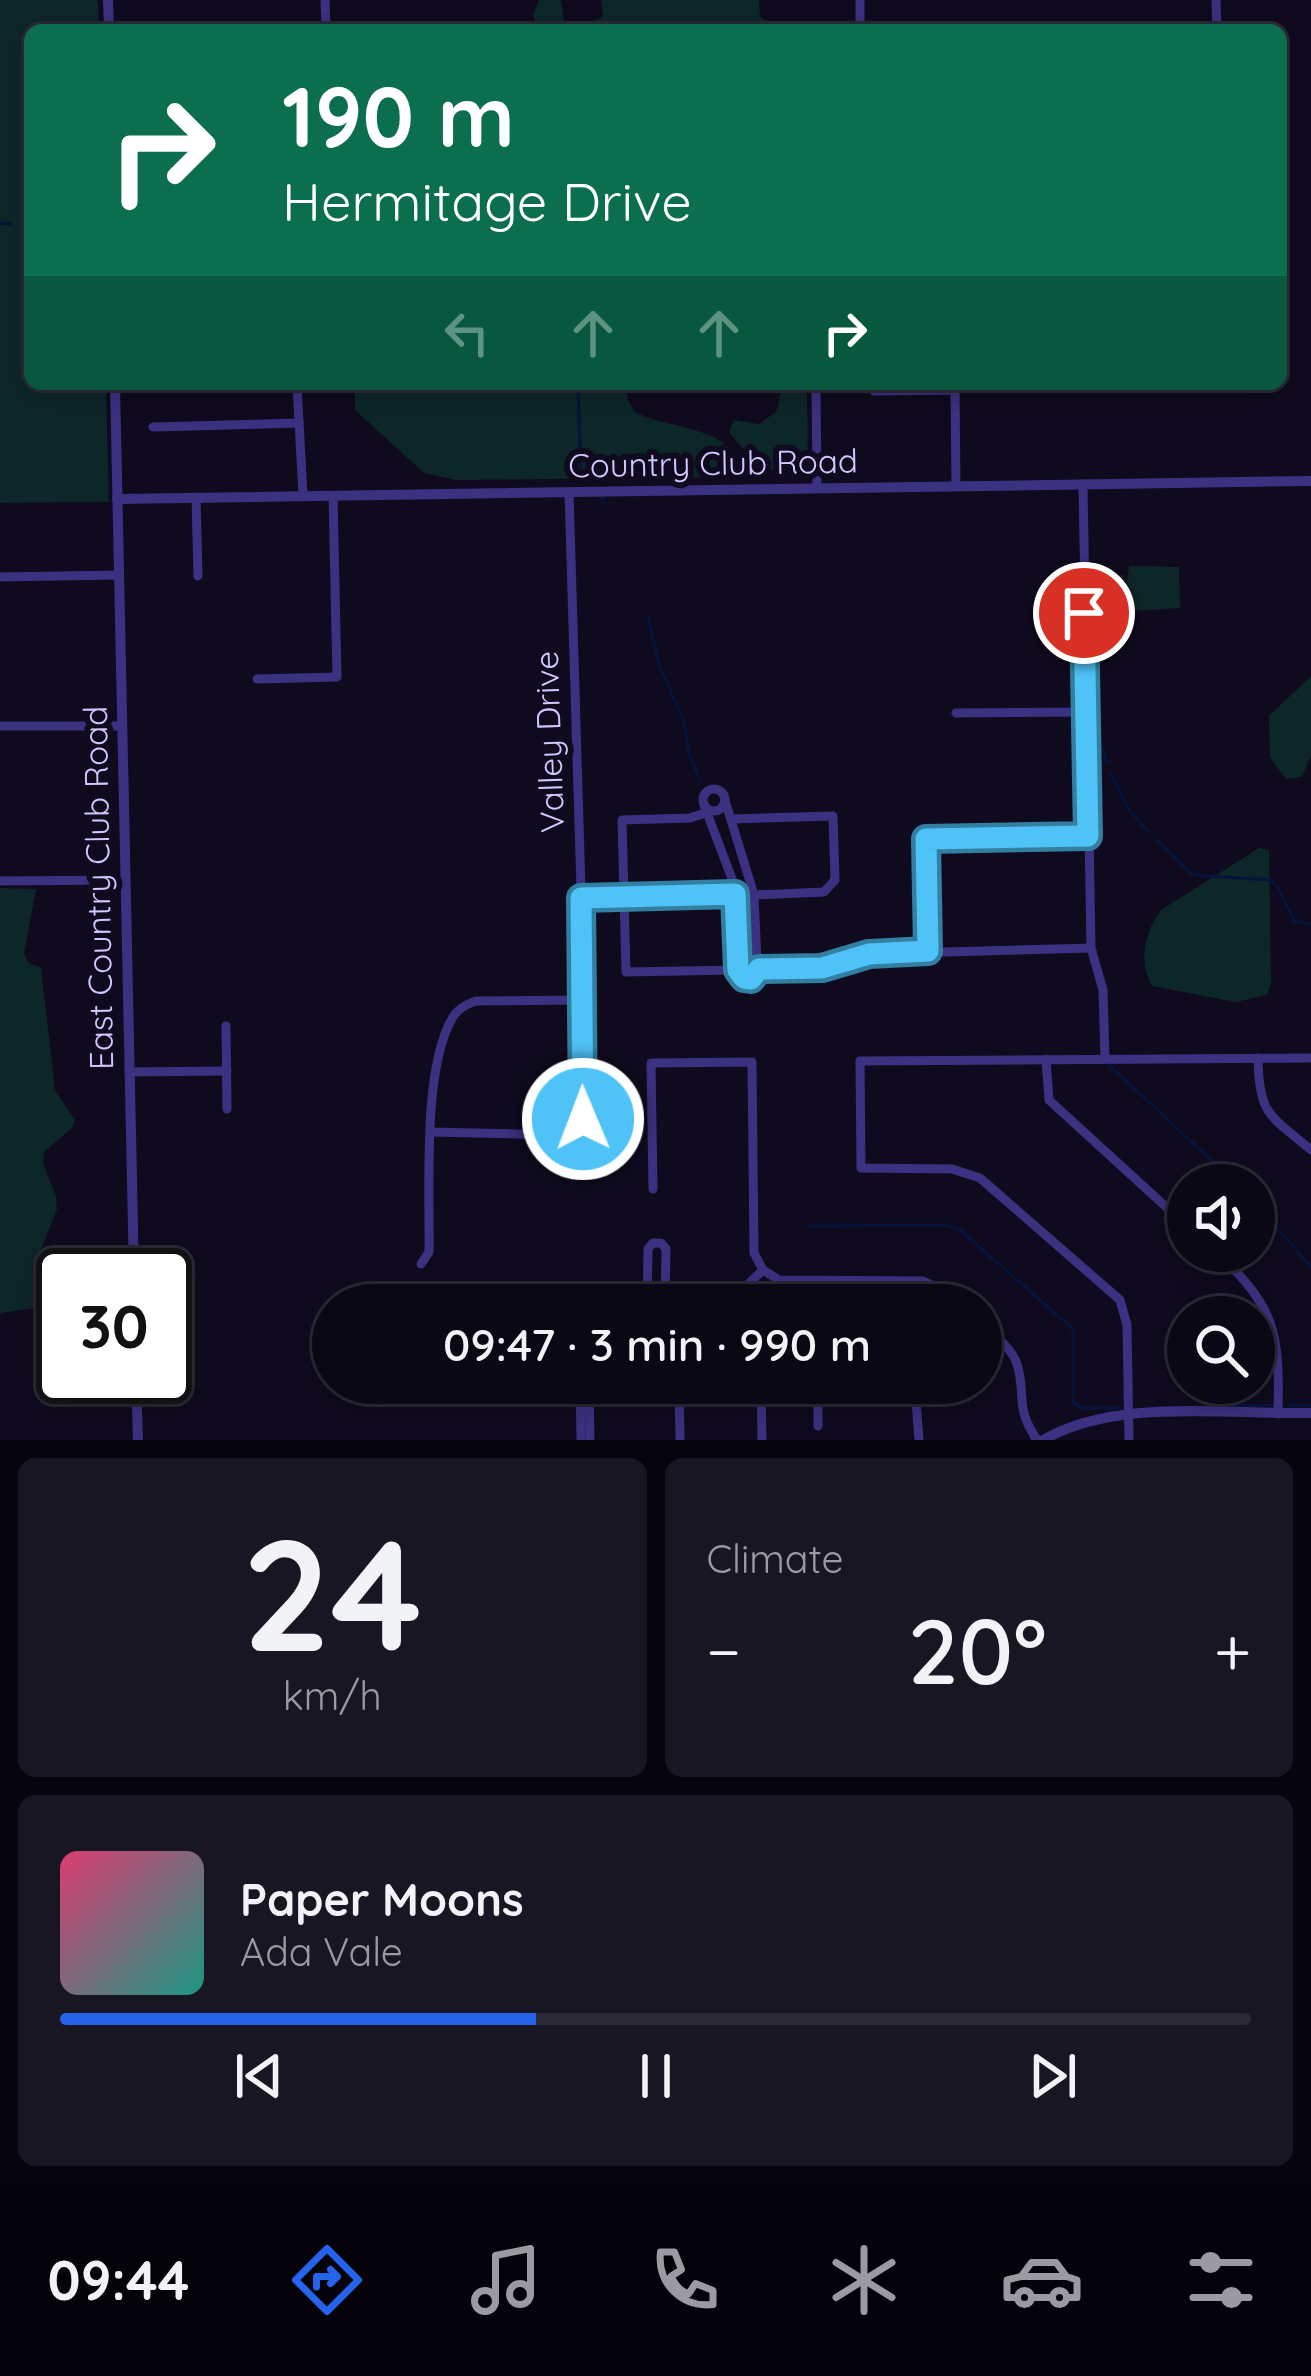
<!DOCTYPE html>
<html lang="en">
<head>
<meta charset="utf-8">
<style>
  body { margin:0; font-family:Quicksand,sans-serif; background:#191623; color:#f1f3f6; height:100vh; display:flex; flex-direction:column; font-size:45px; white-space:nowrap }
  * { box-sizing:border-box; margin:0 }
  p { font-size:39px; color:#9a9aa1 }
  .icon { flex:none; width:66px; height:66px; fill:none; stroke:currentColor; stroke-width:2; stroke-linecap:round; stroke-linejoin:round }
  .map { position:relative; height:1440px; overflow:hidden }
  .details { display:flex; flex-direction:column; gap:18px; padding:18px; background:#06040c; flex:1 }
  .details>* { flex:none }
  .guide { position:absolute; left:24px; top:24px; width:1263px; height:366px; border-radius:18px; box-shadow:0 6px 30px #0003,0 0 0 3px #2b2935; background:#0b6e4f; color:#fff; overflow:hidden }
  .controls { position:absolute; left:1167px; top:1164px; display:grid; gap:24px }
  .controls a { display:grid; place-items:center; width:108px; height:108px; border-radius:50%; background:#0b0816; box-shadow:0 6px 30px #0003,0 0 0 3px #2b2935; font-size:60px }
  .speed { position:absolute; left:36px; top:1248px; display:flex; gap:24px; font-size:60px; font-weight:700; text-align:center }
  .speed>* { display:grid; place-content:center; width:156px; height:156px; border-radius:50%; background:#0b0816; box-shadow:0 6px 30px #0003,0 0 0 3px #2b2935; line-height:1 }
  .speed .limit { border:6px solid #111; border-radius:18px; background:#fff; color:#111 }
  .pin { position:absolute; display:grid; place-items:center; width:102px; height:102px; color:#fff; margin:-51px; border:6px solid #fff; border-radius:50%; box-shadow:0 3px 12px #0007 }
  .me { position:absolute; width:132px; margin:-66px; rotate:359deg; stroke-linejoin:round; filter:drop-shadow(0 0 9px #0008) }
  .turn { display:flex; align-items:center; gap:42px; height:252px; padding:0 60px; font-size:54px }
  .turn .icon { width:156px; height:156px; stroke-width:2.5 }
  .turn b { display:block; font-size:84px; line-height:102px }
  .lanes { display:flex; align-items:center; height:114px; padding:0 60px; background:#0003; justify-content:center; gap:60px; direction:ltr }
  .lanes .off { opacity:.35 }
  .big { font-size:90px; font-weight:600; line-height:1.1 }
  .details .card { flex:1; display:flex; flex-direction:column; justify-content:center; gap:18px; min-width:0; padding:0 42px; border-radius:18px; background:#191623 }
  .details .dial { align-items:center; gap:0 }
  .dial b { font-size:156px; line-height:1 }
  .song { display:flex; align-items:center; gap:36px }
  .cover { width:144px; height:144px; border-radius:18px; background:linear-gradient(135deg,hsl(340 70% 55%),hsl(170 70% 35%)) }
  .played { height:12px; border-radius:6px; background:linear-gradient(90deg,#2563eb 40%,#2b2935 40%) }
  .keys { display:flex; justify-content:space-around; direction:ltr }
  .heat { display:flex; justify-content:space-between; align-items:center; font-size:66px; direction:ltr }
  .details .tiles { flex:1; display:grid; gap:18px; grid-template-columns:1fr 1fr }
  .card:last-child { grid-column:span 2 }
  .trip { position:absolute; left:312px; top:1284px; width:690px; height:120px; border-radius:60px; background:#0b0816; box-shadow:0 6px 30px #0003,0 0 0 3px #2b2935; font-weight:600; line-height:120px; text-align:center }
  .menu { display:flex; height:192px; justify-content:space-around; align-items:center; background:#040309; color:#9a9aa1 }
  .menu .icon { width:84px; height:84px }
  .menu .active { color:#2563eb }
  .menu b { font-size:54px; color:#f1f3f6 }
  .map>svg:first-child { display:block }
  .green { fill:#0d2628 }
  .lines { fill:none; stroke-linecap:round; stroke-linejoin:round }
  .stream { stroke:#05143c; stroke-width:3 }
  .minor { stroke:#3b3181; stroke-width:9 }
  .tertiary { stroke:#3b3181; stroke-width:10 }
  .route-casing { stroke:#337fa1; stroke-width:30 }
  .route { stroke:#4fc3f7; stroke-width:21 }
  .labels { text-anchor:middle; stroke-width:12; stroke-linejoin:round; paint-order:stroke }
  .street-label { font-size:33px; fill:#d2c7ff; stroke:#0f0a1e }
</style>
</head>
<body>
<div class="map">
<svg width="1311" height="1440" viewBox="0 0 1311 1440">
  <rect width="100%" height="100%" fill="#0f0a1e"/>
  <!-- green -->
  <g class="green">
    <path d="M0 0H98L99 30H30V384H106L109 502 0 503Z"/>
    <path d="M539 0H561L564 21C572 25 597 22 603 16L601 0H759L760 16 765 20 805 26 810 30H538L533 15Z"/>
    <path d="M355 384H628L627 398 635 412C665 429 736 426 736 468L727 477 456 480 424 473 355 410Z"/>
    <path d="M782 384H807L808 465 803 472 761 470 729 432 734 420 759 424 777 411Z"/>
    <path d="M1129 566 1179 567 1180 608 1130 611 1124 601 1123 617 1097 618V575H1123L1126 588Z"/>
    <path d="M1311 676V756L1302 777 1286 779 1270 757 1269 716Z"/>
    <path d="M1259 848 1269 850 1271 983 1267 995 1236 1002 1152 986C1138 962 1145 931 1161 910Z"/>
    <path d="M0 888 36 889 24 954 29 963 41 968 55 1090 75 1120 72 1128 44 1152 43 1164 56 1196 57 1209 37 1260 36 1308 0 1313Z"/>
  </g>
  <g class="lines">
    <!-- stream -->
    <g class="stream">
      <path d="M0 223 10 224"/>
      <path d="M578 384 581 475 602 480"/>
      <path d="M602 497 605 505"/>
      <path d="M648 618 660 667 684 722 690 757 701 781"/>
      <path d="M1103 747 1107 763"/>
      <path d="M1110 772 1129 810 1148 831"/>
      <path d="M1158 841 1193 875 1270 880 1278 887 1294 921 1311 924"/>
      <path d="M1110 1066 1238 1185"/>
      <path d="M1254 1201 1311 1267"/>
      <path d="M810 1226 945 1225 960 1230 1073 1329V1403L1082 1408H1117"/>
      <path d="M1288 1405H1311"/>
      <path d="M1218 1406 1274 1405"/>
    </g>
    <!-- minor -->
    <g class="minor">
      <path d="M325 0 326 30"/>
      <path d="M860 0V30"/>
      <path d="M1216 0 1217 30"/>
      <path d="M297 384 303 496"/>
      <path d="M816 384 817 488"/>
      <path d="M955 384 956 486"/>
      <path d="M874 391 955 390"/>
      <path d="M153 427 299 423"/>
      <path d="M1083 484 1091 948 1103 990 1105 1059"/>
      <path d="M196 498 198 576"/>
      <path d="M0 577 118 575"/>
      <path d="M257 679 337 677 333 496"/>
      <path d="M956 713 1085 712"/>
      <path d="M0 726H122"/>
      <circle cx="714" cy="800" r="11"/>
      <path d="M724 797 754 895 757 962"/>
      <path d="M704 805 734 884 739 963"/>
      <path d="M708 812 690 818 622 820 626 972 738 970"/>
      <path d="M732 819 833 816 835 880 824 892 754 895"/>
      <path d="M0 881 125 880"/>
      <path d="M581 898 735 894"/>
      <path d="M928 951 926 839 1088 836"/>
      <circle cx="749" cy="969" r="11"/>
      <path d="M759 969 822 967 873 954 1091 948"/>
      <path d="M226 1026 227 1109"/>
      <path d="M1258 1058C1259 1116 1270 1115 1311 1150"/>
      <path d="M1046 1059 1049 1100 1188 1227"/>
      <path d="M129 1072 227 1071"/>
      <path d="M431 1132 565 1135 576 1132 583 1119 580 981 583 956 569 492"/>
      <path d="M653 1189 651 1063 752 1062 754 1253 763 1270 779 1280 923 1281 940 1289 959 1305"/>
      <path d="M1215 1251C1276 1307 1280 1333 1278 1414"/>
      <path d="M421 1264 429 1252C430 1190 422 1068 453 1017 458 1008 467 1004 476 1001L580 1000"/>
      <path d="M647 1305 648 1249 653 1243H661L666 1249 665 1305"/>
      <path d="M726 1305 763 1270"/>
      <path d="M981 1324C995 1336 1013 1348 1018 1367 1026 1400 1015 1407 1037 1440"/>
      <path d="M580 1383 581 1440"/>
      <path d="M589 1383 590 1440"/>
      <path d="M679 1383 680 1440"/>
      <path d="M761 1383 762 1440"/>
      <path d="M818 1383V1426"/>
      <path d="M901 1383 916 1401 919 1440"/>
      <path d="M1129 1440 1127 1325 1120 1300 980 1178 952 1169 861 1168 860 1061 1311 1058"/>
    </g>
    <!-- tertiary -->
    <g class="tertiary">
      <path d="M108 0 109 30"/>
      <path d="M115 384 134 1275"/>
      <path d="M117 499 1311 481"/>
      <path d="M136 1377 138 1440"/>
      <path d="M1043 1440C1118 1397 1227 1415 1311 1413"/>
    </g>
  </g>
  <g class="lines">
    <defs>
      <path id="route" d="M583 1119 581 898 735 894 738 970 744 978 751 979 759 969 822 968 869 954 928 951 926 839 1088 836 1084 613"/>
    </defs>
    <!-- route casing -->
    <use href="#route" class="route-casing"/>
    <!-- route -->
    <use href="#route" class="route"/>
  </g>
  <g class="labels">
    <!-- street labels -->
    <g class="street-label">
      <text transform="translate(713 463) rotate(-1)" y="12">Country Club Road</text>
      <text transform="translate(549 742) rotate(-92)" y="12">Valley Drive</text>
      <text transform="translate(98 888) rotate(-91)" y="12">East Country Club Road</text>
    </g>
  </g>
</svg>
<div class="controls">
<a><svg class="icon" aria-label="sound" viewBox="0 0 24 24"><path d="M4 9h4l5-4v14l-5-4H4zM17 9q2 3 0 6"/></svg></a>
<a><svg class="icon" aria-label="search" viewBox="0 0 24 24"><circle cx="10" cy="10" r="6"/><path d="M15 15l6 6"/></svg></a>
</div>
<div class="speed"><div class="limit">30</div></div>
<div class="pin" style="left:1084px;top:613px;background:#d93025"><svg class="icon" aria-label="arrive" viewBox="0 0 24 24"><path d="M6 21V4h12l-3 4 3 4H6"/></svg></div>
<svg class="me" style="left:583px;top:1119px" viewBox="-20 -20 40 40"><circle r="17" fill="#4fc3f7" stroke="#fff" stroke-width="3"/><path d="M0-11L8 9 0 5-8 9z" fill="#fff"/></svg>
<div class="trip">09:47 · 3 min · 990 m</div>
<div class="guide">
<div class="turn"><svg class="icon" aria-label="right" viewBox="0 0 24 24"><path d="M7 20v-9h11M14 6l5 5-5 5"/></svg><div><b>190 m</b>Hermitage Drive</div></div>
<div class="lanes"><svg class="icon off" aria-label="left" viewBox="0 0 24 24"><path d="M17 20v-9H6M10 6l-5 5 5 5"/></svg><svg class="icon off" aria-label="ahead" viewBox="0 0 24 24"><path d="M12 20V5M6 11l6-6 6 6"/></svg><svg class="icon off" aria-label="ahead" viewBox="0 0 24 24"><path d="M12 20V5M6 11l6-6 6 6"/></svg><svg class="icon" aria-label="right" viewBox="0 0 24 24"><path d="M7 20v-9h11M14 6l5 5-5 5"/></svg></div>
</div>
</div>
<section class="details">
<div class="tiles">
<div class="card dial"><b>24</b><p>km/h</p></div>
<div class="card"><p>Climate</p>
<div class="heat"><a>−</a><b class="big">20°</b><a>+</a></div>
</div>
<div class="card">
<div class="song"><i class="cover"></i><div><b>Paper Moons</b><p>Ada Vale</p></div></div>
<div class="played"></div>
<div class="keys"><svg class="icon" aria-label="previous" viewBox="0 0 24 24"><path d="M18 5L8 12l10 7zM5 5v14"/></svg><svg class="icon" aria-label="pause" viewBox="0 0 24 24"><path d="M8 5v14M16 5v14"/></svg><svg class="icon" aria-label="next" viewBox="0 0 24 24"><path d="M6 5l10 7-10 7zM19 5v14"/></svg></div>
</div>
</div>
</section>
<nav class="menu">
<b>09:44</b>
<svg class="icon active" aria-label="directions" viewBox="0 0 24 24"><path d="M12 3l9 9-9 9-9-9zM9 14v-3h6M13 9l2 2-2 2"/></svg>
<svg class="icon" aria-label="music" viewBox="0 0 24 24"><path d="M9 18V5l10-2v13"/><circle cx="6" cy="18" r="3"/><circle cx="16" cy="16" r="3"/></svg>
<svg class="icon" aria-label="phone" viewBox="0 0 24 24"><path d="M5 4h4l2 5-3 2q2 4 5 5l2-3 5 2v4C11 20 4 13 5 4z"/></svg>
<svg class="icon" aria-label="climate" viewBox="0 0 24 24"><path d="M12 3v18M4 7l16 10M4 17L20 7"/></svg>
<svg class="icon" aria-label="car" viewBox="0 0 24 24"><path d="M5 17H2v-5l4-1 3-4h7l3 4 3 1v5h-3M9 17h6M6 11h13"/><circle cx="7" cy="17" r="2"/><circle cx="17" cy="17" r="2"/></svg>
<svg class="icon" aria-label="filters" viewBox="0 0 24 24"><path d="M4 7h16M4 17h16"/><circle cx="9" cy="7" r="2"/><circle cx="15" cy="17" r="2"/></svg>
</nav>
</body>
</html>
